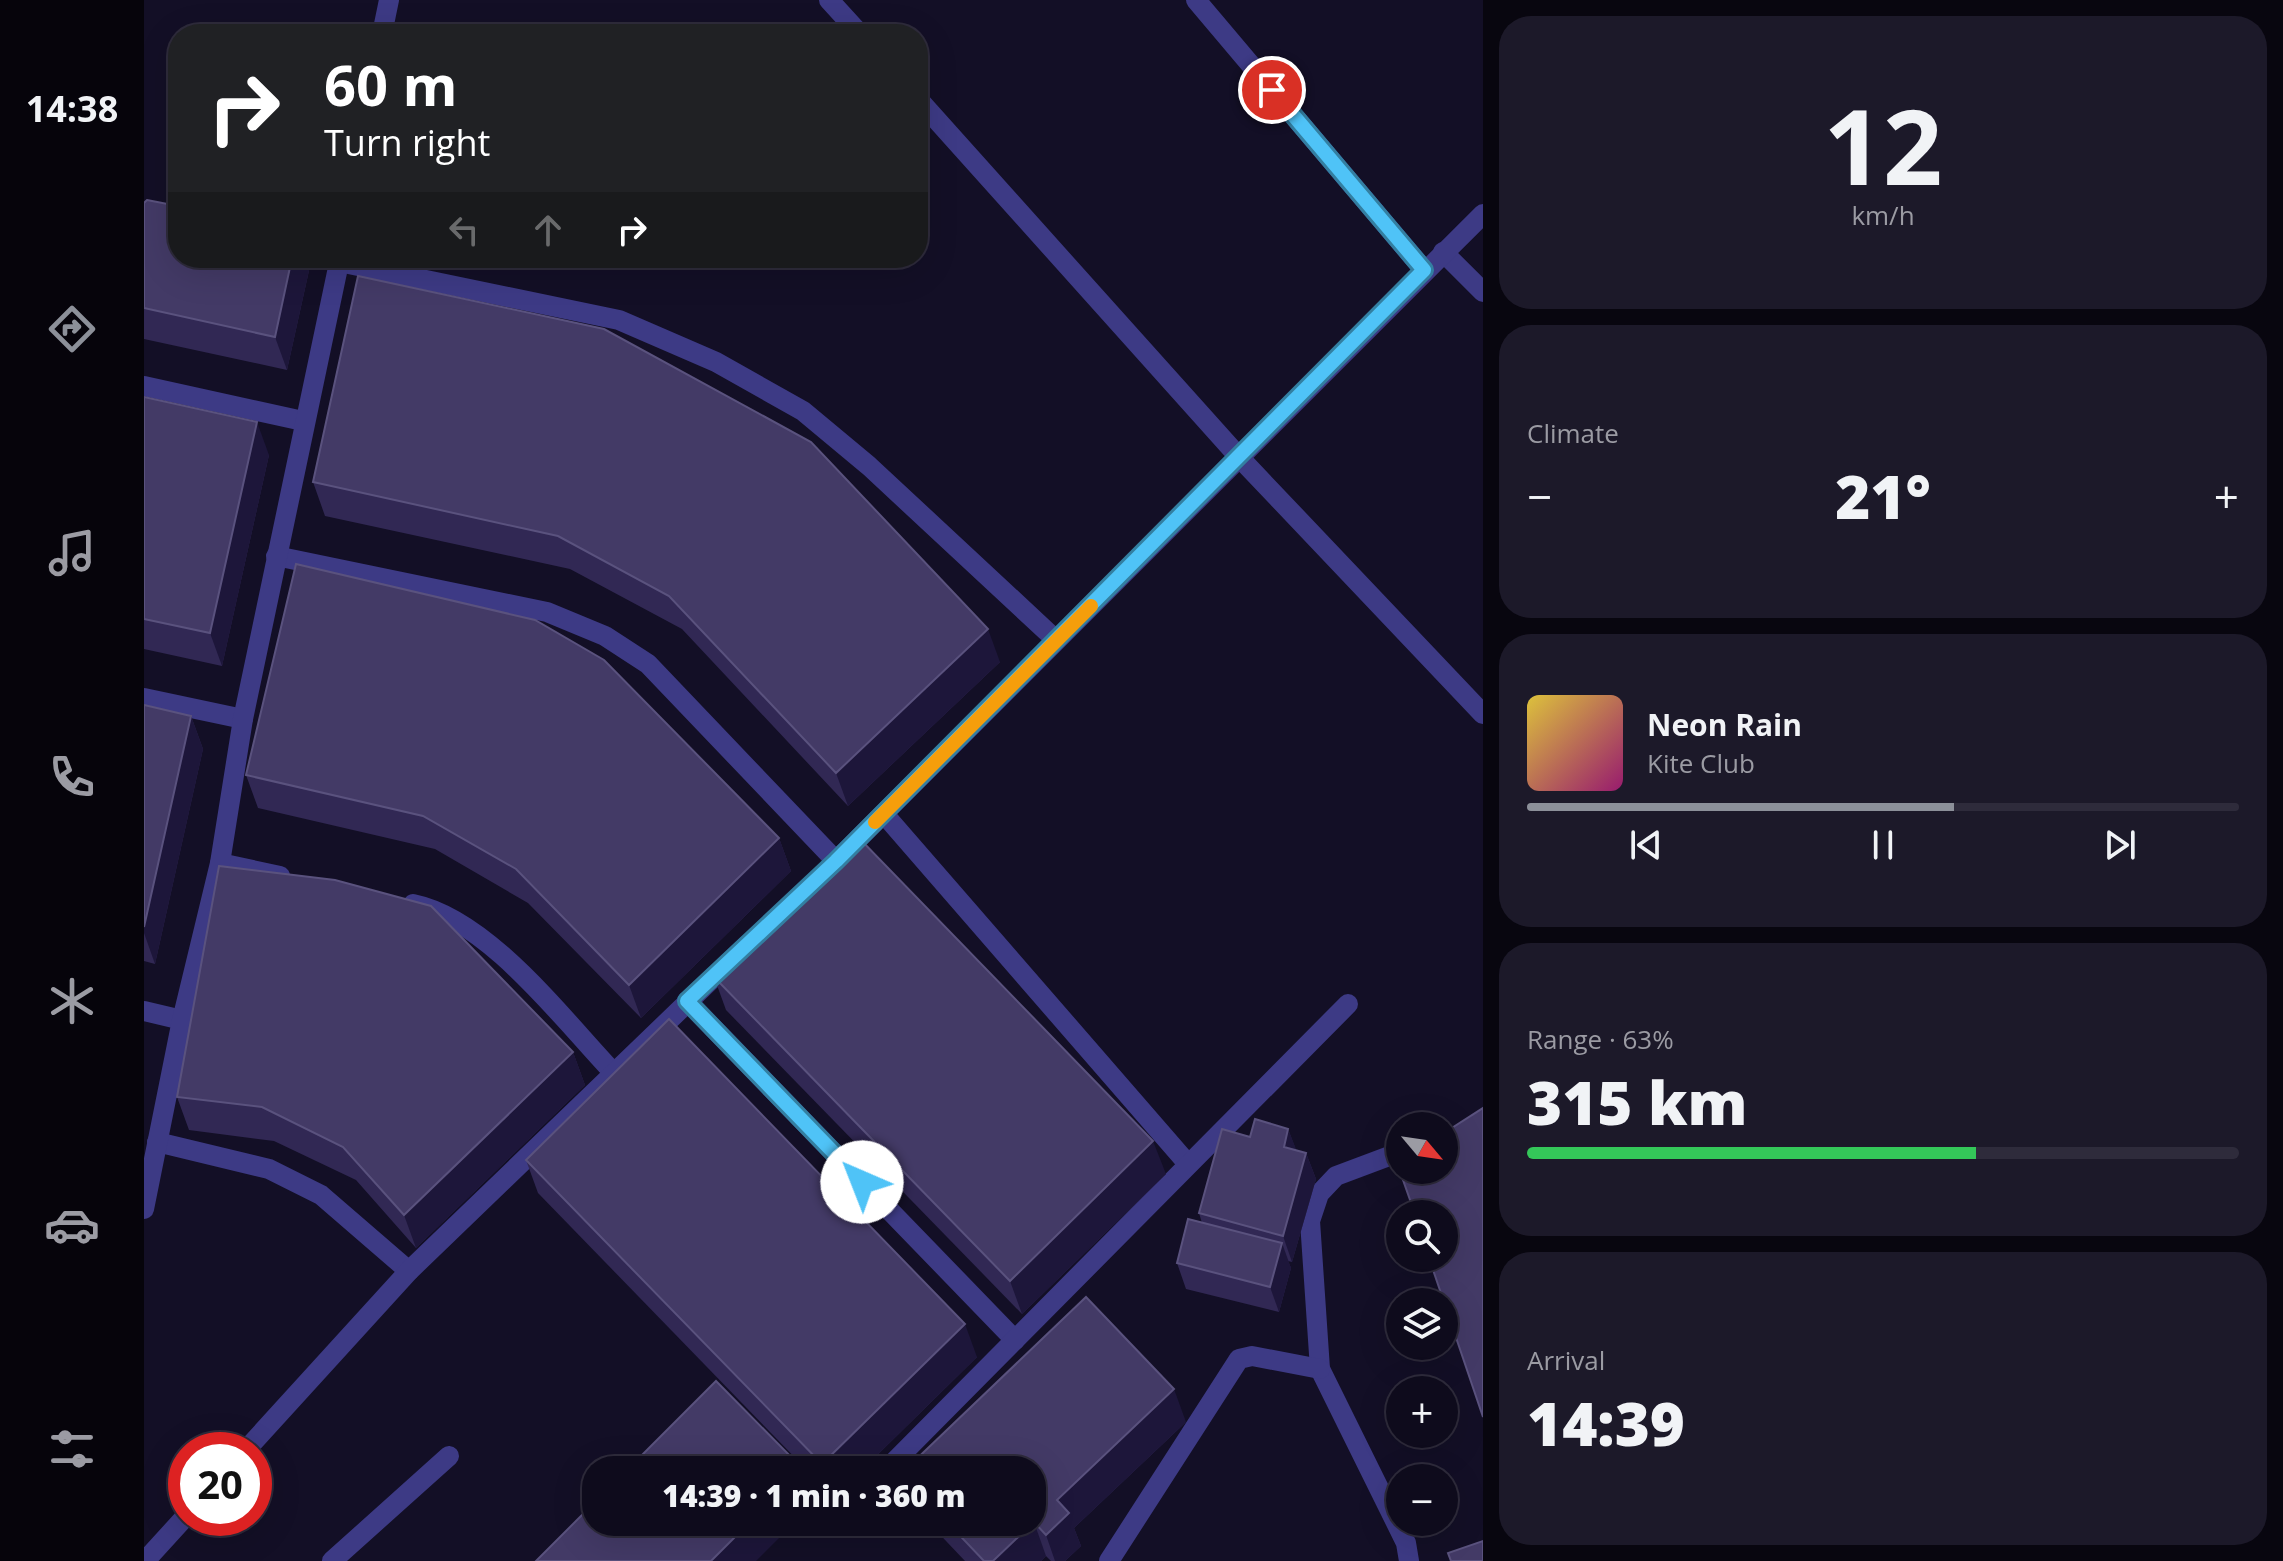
<!DOCTYPE html>
<html lang="en">
<head>
<meta charset="utf-8">
<style>
  body { margin:0; font-family:"Open Sans",sans-serif; background:#1c1929; color:#f1f3f6; height:100vh; display:flex; flex-direction:column; font-size:30px; white-space:nowrap }
  * { box-sizing:border-box; margin:0 }
  p { font-size:26px; color:#9b9ba3 }
  .icon { flex:none; width:44px; height:44px; fill:none; stroke:currentColor; stroke-width:2; stroke-linecap:round; stroke-linejoin:round }
  .map { position:relative; flex:1; overflow:hidden }
  .sheet { display:flex; flex-direction:column; gap:16px; padding:16px; background:#08060f; width:800px }
  .sheet>* { flex:none }
  .hud { position:absolute; left:24px; top:24px; width:760px; height:244px; border-radius:32px; box-shadow:0 8px 32px #0002,0 0 0 2px #2e2b3b; background:#202124; color:#fff; overflow:hidden }
  .needle { width:52px; rotate:119deg }
  .buttons { position:absolute; left:1242px; top:1112px; display:grid; gap:16px }
  .buttons a { display:grid; place-items:center; width:72px; height:72px; border-radius:50%; background:#0e0b1c; box-shadow:0 8px 32px #0002,0 0 0 2px #2e2b3b; font-size:40px }
  .speed { position:absolute; left:24px; top:1432px; display:flex; gap:16px; font-size:40px; font-weight:700; text-align:center }
  .speed>* { display:grid; place-content:center; width:104px; height:104px; border-radius:50%; background:#0e0b1c; box-shadow:0 8px 32px #0002,0 0 0 2px #2e2b3b; line-height:1 }
  .speed .limit { border:12px solid #d22; background:#fff; color:#111 }
  .pin { position:absolute; display:grid; place-items:center; width:68px; height:68px; color:#fff; margin:-34px; border:4px solid #fff; border-radius:50%; box-shadow:0 2px 8px #0007 }
  .me { position:absolute; width:88px; margin:-44px; rotate:316deg; stroke-linejoin:round; filter:drop-shadow(0 0 6px #0008) }
  .turn { display:flex; align-items:center; gap:28px; height:168px; padding:0 24px; font-size:36px }
  .turn .icon { width:104px; height:104px; stroke-width:2.5 }
  .turn b { display:block; font-size:56px; line-height:68px }
  .lanes { display:flex; align-items:center; height:76px; padding:0 24px; background:#0003; justify-content:center; gap:40px; direction:ltr }
  .lanes .off { opacity:.35 }
  .big { font-size:60px; font-weight:800; line-height:1.1 }
  .sheet .widget { flex:1; display:flex; flex-direction:column; justify-content:center; gap:12px; min-width:0; padding:0 28px; border-radius:32px; background:#1c1929 }
  .sheet .dial { align-items:center; gap:0 }
  .dial b { font-size:104px; line-height:1 }
  .song { display:flex; align-items:center; gap:24px }
  .cover { width:96px; height:96px; border-radius:12px; background:linear-gradient(135deg,hsl(50 70% 55%),hsl(320 70% 35%)) }
  .played { height:8px; border-radius:4px; background:linear-gradient(90deg,#8c9099 60%,#2e2b3b 60%) }
  .keys { display:flex; justify-content:space-around; direction:ltr }
  .heat { display:flex; justify-content:space-between; align-items:center; font-size:44px; direction:ltr }
  .charge { height:12px; border-radius:6px; background:linear-gradient(90deg,#34c759 63%,#2e2b3b 0) }
  .trip { position:absolute; left:438px; top:1456px; width:464px; height:80px; border-radius:32px; background:#0e0b1c; box-shadow:0 8px 32px #0002,0 0 0 2px #2e2b3b; font-weight:800; line-height:80px; text-align:center }
  main { display:flex; flex:1; min-height:0 }
  .menu { display:flex; flex-direction:column; width:144px; justify-content:space-around; align-items:center; background:#06040b; color:#9b9ba3 }
  .menu .icon { width:56px; height:56px }
  .menu .on { color:#8c9099 }
  .menu b { font-size:36px; color:#f1f3f6 }
  .map>svg:first-child { display:block }
  .lines { fill:none; stroke-linecap:round; stroke-linejoin:round }
  .minor { stroke:#3d3a85; stroke-width:20 }
  .wall { fill:#312854 }
  .shaded-wall { fill:#1d163a }
  .building { fill:#433a66; stroke:#5a527e; stroke-width:2 }
  .route-casing { stroke:#337fa1; stroke-width:20 }
  .route { stroke:#4fc3f7; stroke-width:14 }
  .slow { stroke:#f59e0b; stroke-width:14 }
</style>
</head>
<body>
<main>
<nav class="menu">
<b>14:38</b>
<svg class="icon on" aria-label="directions" viewBox="0 0 24 24"><path d="M12 3l9 9-9 9-9-9zM9 14v-3h6M13 9l2 2-2 2"/></svg>
<svg class="icon" aria-label="music" viewBox="0 0 24 24"><path d="M9 18V5l10-2v13"/><circle cx="6" cy="18" r="3"/><circle cx="16" cy="16" r="3"/></svg>
<svg class="icon" aria-label="phone" viewBox="0 0 24 24"><path d="M5 4h4l2 5-3 2q2 4 5 5l2-3 5 2v4C11 20 4 13 5 4z"/></svg>
<svg class="icon" aria-label="climate" viewBox="0 0 24 24"><path d="M12 3v18M4 7l16 10M4 17L20 7"/></svg>
<svg class="icon" aria-label="car" viewBox="0 0 24 24"><path d="M5 17H2v-5l4-1 3-4h7l3 4 3 1v5h-3M9 17h6M6 11h13"/><circle cx="7" cy="17" r="2"/><circle cx="17" cy="17" r="2"/></svg>
<svg class="icon" aria-label="filters" viewBox="0 0 24 24"><path d="M4 7h16M4 17h16"/><circle cx="9" cy="7" r="2"/><circle cx="15" cy="17" r="2"/></svg>
</nav>
<div class="map">
<svg width="1339" height="1561" viewBox="0 0 1339 1561">
  <rect width="100%" height="100%" fill="#130f26"/>
  <g class="lines">
    <!-- minor -->
    <g class="minor">
      <path d="M685 0 716 34"/>
      <path d="M1052 0 1280 270"/>
      <path d="M238 34 245 0"/>
      <path d="M774 99 1095 457 1339 714"/>
      <path d="M1299 252 1339 292"/>
      <path d="M195 262 475 320 572 362 659 411 725 466 912 640"/>
      <path d="M0 386 159 421"/>
      <path d="M132 556 403 612 461 636 504 664 692 861"/>
      <path d="M0 698 99 719"/>
      <path d="M740 814 1044 1164"/>
      <path d="M696 857 1339 214"/>
      <path d="M76 863 136 876"/>
      <path d="M269 904C343 919 417 1017 468 1071"/>
      <path d="M543 1001 871 1340"/>
      <path d="M0 1011 38 1020"/>
      <path d="M13 1142 125 1169 177 1195 265 1271"/>
      <path d="M1256 1152 1192 1176 1175 1194 1166 1221 1176 1369 1262 1543 1265 1561"/>
      <path d="M0 1209 38 1020 76 863 99 719 196 258"/>
      <path d="M102 1450 265 1271 603 945"/>
      <path d="M742 1470 1204 1004"/>
      <path d="M1 1561 42 1516"/>
      <path d="M188 1561 305 1456"/>
      <path d="M965 1561 1095 1359 1108 1356 1176 1369"/>
    </g>
  </g>
  <!-- wall -->
  <g class="wall">
    <path d="M0 203 166 266 143 370 0 339Z"/>
    <path d="M214 276 856 662 704 806 538 629 426 569 181 516 169 482Z"/>
    <path d="M0 397 125 455 78 666 0 649Z"/>
    <path d="M0 705 47 716 59 749 11 964 0 961Z"/>
    <path d="M102 775 635 838 647 871 497 1018 384 903 291 849 114 808Z"/>
    <path d="M570 977 1022 1174 878 1314 582 1010Z"/>
    <path d="M429 1052 441 1085 272 1248 212 1180 130 1141 45 1130 33 1097Z"/>
    <path d="M1144 1129 1152 1150 1162 1153 1172 1179 1148 1262 1144 1261 1147 1268 1135 1312 1042 1289 1033 1263 1058 1223 1055 1213 1106 1137Z"/>
    <path d="M382 1160 833 1357 718 1470H663L394 1193Z"/>
    <path d="M1042 1422 930 1528 937 1546 921 1561H907L902 1556 897 1561H821L784 1522H888Z"/>
  </g>
  <!-- shaded-wall -->
  <g class="shaded-wall">
    <path d="M148 258H163L166 266 143 370 131 337Z"/>
    <path d="M113 422 125 455 78 666 66 633Z"/>
    <path d="M844 629 856 662 704 806 692 773Z"/>
    <path d="M47 716 59 749 11 964 0 933V927Z"/>
    <path d="M635 838 647 871 497 1018 485 985Z"/>
    <path d="M429 1052 441 1085 272 1248 260 1215Z"/>
    <path d="M1144 1129 1154 1154 1140 1147Z"/>
    <path d="M1009 1141 1022 1174 878 1314 866 1281Z"/>
    <path d="M1162 1153 1172 1179 1148 1262 1139 1236Z"/>
    <path d="M1138 1243 1147 1268 1135 1312 1126 1287Z"/>
    <path d="M821 1324 833 1357 718 1470H680L678 1464Z"/>
    <path d="M1030 1389 1042 1422 930 1528 937 1546 921 1561H911L902 1535 913 1500Z"/>
    <path d="M606 1522H651L612 1561H567Z"/>
    <path d="M890 1522 902 1556 897 1561H849Z"/>
  </g>
  <!-- building -->
  <g class="building">
    <path d="M3 200 34 206V258H148L131 337 0 308V203Z"/>
    <path d="M214 276 460 329 667 442 844 629 692 773 525 596 414 536 169 482Z"/>
    <path d="M0 397 113 422 66 633 0 619Z"/>
    <path d="M152 564 391 620 460 660 635 838 485 985 372 869 279 816 102 775Z"/>
    <path d="M0 705 47 716 0 927Z"/>
    <path d="M713 836 1009 1141 866 1281 570 977Z"/>
    <path d="M75 866 191 880 287 906 429 1052 260 1215 199 1147 118 1107 33 1097Z"/>
    <path d="M525 1019 821 1324 678 1464 382 1160Z"/>
    <path d="M1339 1108V1417L1285 1258H1300V1214H1271L1253 1163 1256 1161V1170H1300V1133Z"/>
    <path d="M1111 1119 1144 1129 1140 1147 1162 1153 1139 1236 1055 1213 1078 1129 1106 1137Z"/>
    <path d="M1044 1219 1138 1243 1126 1287 1033 1263Z"/>
    <path d="M942 1297 1030 1389 913 1500 925 1513 902 1535 890 1522 849 1561H840L803 1522H888V1470H761Z"/>
    <path d="M572 1381 659 1469 658 1470H483Z"/>
    <path d="M452 1501V1522H606L567 1561H392Z"/>
    <path d="M1339 1541V1561H1307L1304 1553Z"/>
  </g>
  <g class="lines">
    <defs>
      <path id="route" d="M718 1182 543 1001 692 861 1280 270 1128 90"/>
    </defs>
    <!-- route casing -->
    <use href="#route" class="route-casing"/>
    <!-- route -->
    <use href="#route" class="route"/>
    <!-- slow -->
    <path class="slow" d="M731 822 947 606"/>
  </g>
</svg>
<div class="buttons">
<a><svg class="needle" viewBox="-14 -14 28 28"><path d="M0-13l5 13h-10z" fill="#e53935"/><path d="M0 13l5-13h-10z" fill="#9b9ba3"/></svg></a>
<a><svg class="icon" aria-label="search" viewBox="0 0 24 24"><circle cx="10" cy="10" r="6"/><path d="M15 15l6 6"/></svg></a>
<a><svg class="icon" aria-label="layers" viewBox="0 0 24 24"><path d="M12 4l9 5-9 5-9-5zM3 14l9 5 9-5"/></svg></a>
<a>+</a>
<a>−</a>
</div>
<div class="speed"><div class="limit">20</div></div>
<div class="pin" style="left:1128px;top:90px;background:#d93025"><svg class="icon" aria-label="arrive" viewBox="0 0 24 24"><path d="M6 21V4h12l-3 4 3 4H6"/></svg></div>
<svg class="me" style="left:718px;top:1182px" viewBox="-20 -20 40 40"><circle r="19" fill="#fff"/><path d="M0-13L10 11 0 6-10 11z" fill="#4fc3f7"/></svg>
<div class="trip">14:39 · 1 min · 360 m</div>
<div class="hud">
<div class="turn"><svg class="icon" aria-label="right" viewBox="0 0 24 24"><path d="M7 20v-9h11M14 6l5 5-5 5"/></svg><div><b>60 m</b>Turn right</div></div>
<div class="lanes"><svg class="icon off" aria-label="left" viewBox="0 0 24 24"><path d="M17 20v-9H6M10 6l-5 5 5 5"/></svg><svg class="icon off" aria-label="ahead" viewBox="0 0 24 24"><path d="M12 20V5M6 11l6-6 6 6"/></svg><svg class="icon" aria-label="right" viewBox="0 0 24 24"><path d="M7 20v-9h11M14 6l5 5-5 5"/></svg></div>
</div>
</div>
<section class="sheet">
<div class="widget dial"><b>12</b><p>km/h</p></div>
<div class="widget"><p>Climate</p>
<div class="heat"><a>−</a><b class="big">21°</b><a>+</a></div>
</div>
<div class="widget">
<div class="song"><i class="cover"></i><div><b>Neon Rain</b><p>Kite Club</p></div></div>
<div class="played"></div>
<div class="keys"><svg class="icon" aria-label="previous" viewBox="0 0 24 24"><path d="M18 5L8 12l10 7zM5 5v14"/></svg><svg class="icon" aria-label="pause" viewBox="0 0 24 24"><path d="M8 5v14M16 5v14"/></svg><svg class="icon" aria-label="next" viewBox="0 0 24 24"><path d="M6 5l10 7-10 7zM19 5v14"/></svg></div>
</div>
<div class="widget"><p>Range · 63%</p><b class="big">315 km</b><div class="charge"></div></div>
<div class="widget"><p>Arrival</p><b class="big">14:39</b></div>
</section>
</main>
</body>
</html>
